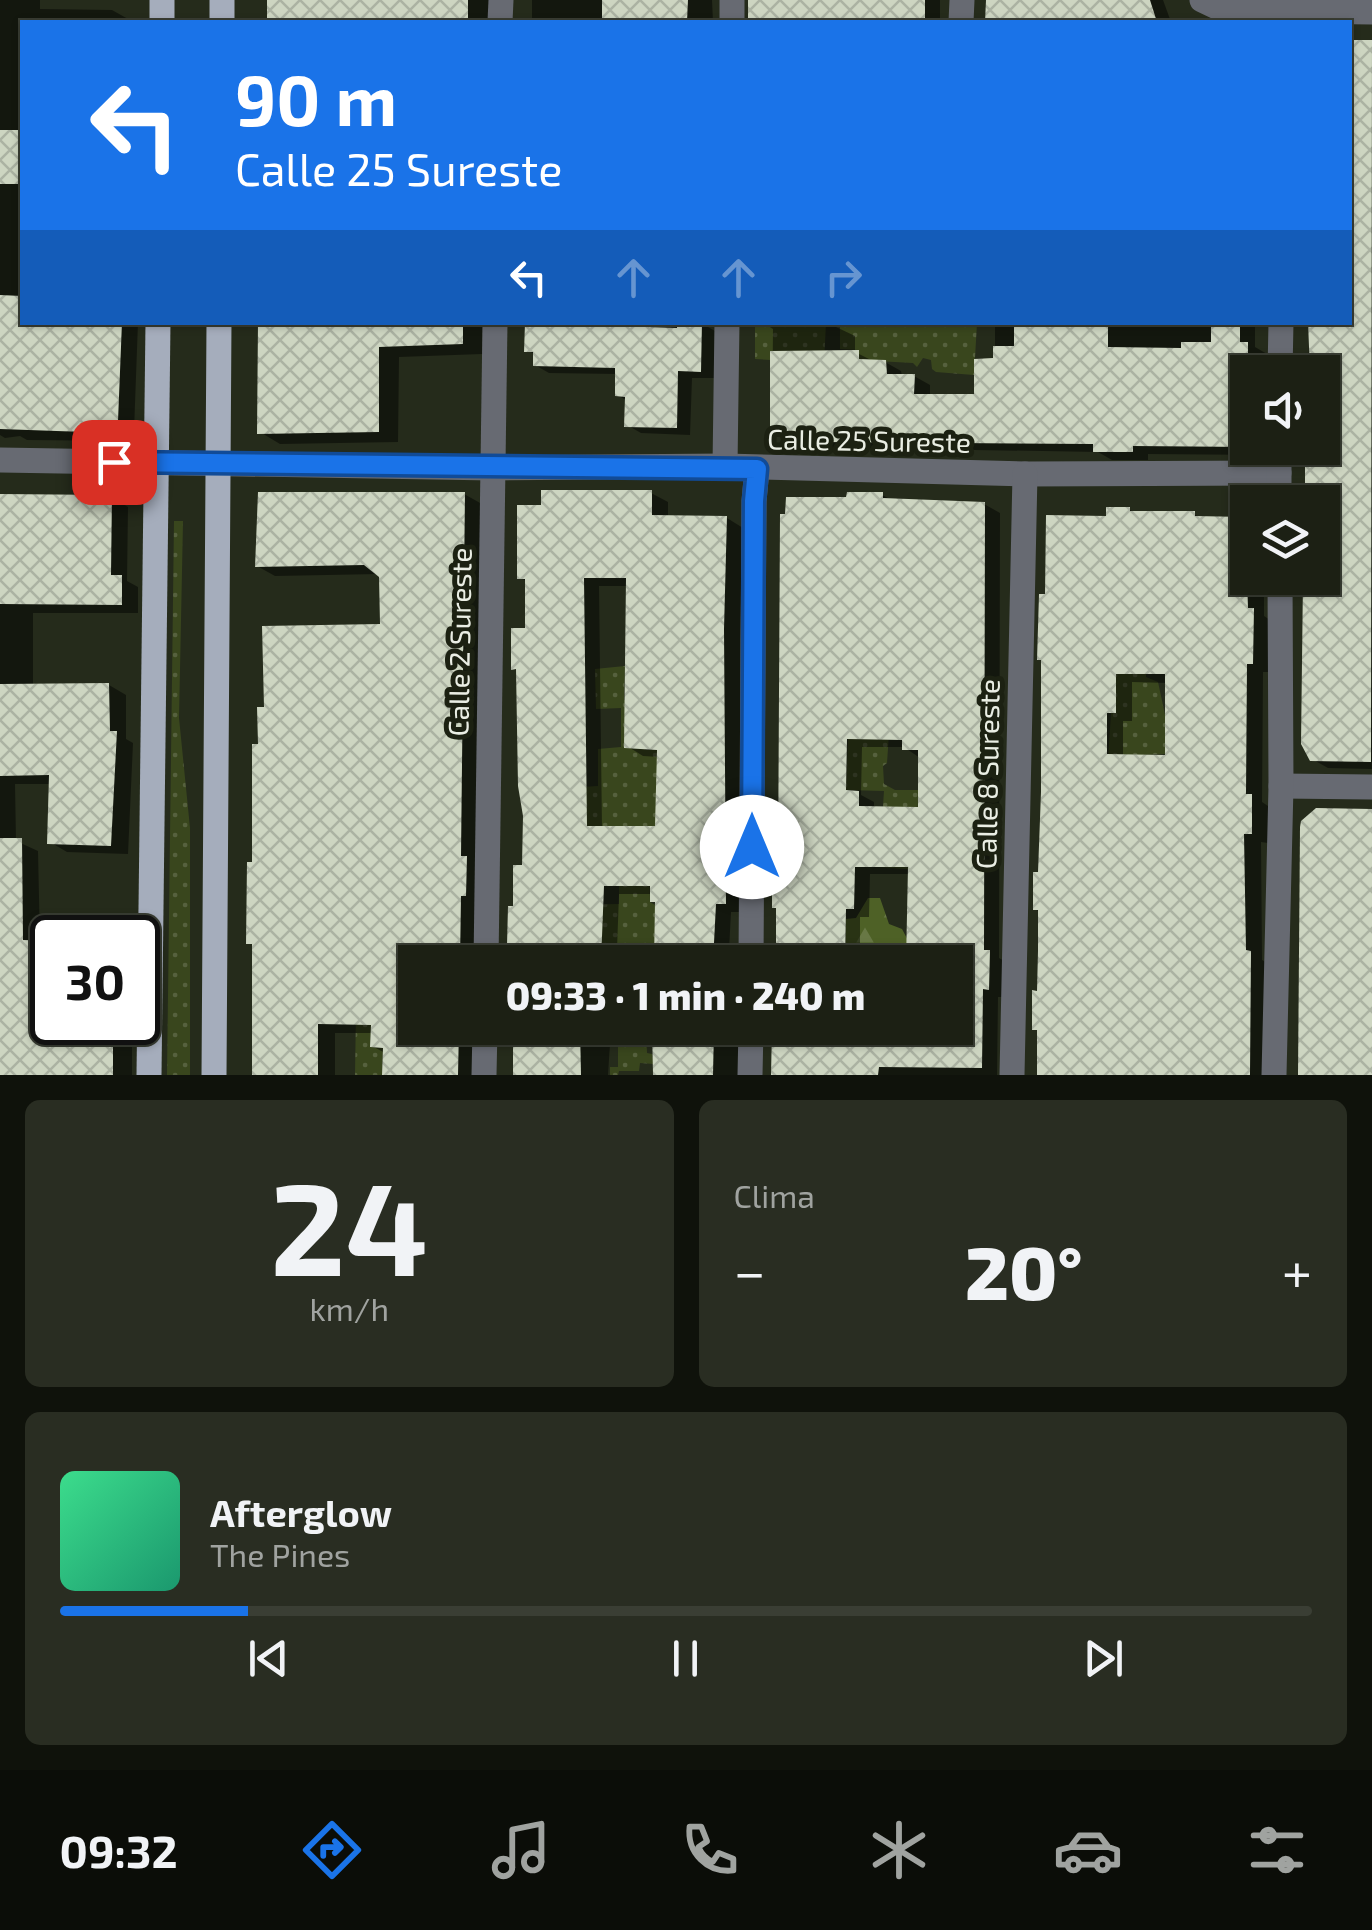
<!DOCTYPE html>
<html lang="es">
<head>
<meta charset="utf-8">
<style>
  body { margin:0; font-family:"Exo 2",sans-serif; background:#292d22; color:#f1f3f6; height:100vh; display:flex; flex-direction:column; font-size:38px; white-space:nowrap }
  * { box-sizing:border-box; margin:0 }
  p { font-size:32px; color:#a0a3a0 }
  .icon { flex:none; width:55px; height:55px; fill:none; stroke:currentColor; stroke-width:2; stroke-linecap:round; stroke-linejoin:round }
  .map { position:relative; height:1075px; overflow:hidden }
  .details { display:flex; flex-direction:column; gap:25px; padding:25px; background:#0f120b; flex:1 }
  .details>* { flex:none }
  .hud { position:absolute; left:20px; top:20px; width:1332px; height:305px; border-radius:0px; box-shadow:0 2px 8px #0004,0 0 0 2px #3a3e34; background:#1a73e8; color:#fff; overflow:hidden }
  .controls { position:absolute; left:1230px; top:355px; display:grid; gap:20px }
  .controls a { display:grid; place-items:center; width:110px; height:110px; border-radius:0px; background:#1c2014; box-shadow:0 2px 8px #0004,0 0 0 2px #3a3e34; font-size:50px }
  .speed { position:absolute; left:30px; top:915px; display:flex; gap:20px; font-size:50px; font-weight:700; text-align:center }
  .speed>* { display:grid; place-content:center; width:130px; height:130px; border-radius:50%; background:#1c2014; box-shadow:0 2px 8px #0004,0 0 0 2px #3a3e34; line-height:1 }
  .speed .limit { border:5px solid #111; border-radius:15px; background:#fff; color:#111 }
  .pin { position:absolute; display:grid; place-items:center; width:85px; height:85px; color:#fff; margin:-42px; border-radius:20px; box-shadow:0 5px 15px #0006 }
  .me { position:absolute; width:110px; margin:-55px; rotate:0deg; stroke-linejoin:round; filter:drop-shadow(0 0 8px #0008) }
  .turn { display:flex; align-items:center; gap:35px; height:210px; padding:0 50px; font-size:45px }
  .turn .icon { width:130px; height:130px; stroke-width:2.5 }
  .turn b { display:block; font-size:70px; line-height:85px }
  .lanes { display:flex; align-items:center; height:95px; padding:0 50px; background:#0003; justify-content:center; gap:50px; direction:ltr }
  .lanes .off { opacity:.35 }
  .big { font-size:75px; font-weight:800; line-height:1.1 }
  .details .widget { flex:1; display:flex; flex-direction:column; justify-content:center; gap:15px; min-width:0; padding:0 35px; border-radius:15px; background:#292d22 }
  .details .dial { align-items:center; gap:0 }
  .dial b { font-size:130px; line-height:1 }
  .song { display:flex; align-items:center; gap:30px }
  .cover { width:120px; height:120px; border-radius:15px; background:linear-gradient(135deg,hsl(150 70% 55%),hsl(160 70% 35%)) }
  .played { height:10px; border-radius:5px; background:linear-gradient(90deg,#1a73e8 15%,#3a3e34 15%) }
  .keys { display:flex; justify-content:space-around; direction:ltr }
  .heat { display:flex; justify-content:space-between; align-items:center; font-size:55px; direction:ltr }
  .details .tiles { flex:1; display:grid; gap:25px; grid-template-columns:1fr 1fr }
  .widget:last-child { grid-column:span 2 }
  .trip { position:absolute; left:398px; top:945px; width:575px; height:100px; border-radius:0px; background:#1c2014; box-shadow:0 2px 8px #0004,0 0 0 2px #3a3e34; font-weight:800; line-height:100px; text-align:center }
  .tab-bar { display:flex; height:160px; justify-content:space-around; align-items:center; background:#0b0d08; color:#a0a3a0 }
  .tab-bar .icon { width:70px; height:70px }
  .tab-bar .active { color:#1a73e8 }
  .tab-bar b { font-size:45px; color:#f1f3f6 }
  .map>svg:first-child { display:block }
  .grass { fill:url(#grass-dots) }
  .forest { fill:url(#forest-firs) }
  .shadow { fill:#0007; fill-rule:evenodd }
  .building { fill:url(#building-cross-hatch); fill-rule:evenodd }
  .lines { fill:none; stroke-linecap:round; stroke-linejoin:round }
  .minor { stroke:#676a72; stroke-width:25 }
  .primary { stroke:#a5adbc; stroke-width:25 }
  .route-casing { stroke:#114b97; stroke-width:25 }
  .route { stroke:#1a73e8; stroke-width:18 }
  .labels { text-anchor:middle; stroke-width:10; stroke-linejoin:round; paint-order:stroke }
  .street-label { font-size:28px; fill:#eaeee4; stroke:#1c2112 }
</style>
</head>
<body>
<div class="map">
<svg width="1372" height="1075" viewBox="0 0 1372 1075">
  <defs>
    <pattern id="grass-dots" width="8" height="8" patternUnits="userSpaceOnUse" patternTransform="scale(2.5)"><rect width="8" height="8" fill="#39461d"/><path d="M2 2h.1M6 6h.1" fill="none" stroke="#56613e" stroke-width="1.8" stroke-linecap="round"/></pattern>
    <pattern id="forest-firs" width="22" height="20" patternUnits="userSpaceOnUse" patternTransform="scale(2.5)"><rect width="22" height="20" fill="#4e6126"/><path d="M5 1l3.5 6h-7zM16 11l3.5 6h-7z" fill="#687845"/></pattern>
    <pattern id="building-cross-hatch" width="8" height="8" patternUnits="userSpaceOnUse" patternTransform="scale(2.5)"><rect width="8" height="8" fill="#cdd5c1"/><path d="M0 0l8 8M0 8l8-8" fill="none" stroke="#abb2a2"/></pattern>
  </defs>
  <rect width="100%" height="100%" fill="#252b1b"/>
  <!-- grass -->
  <g class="grass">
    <path d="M755 323H977L974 375 936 372 932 369 931 360 923 358 917 367 913 363 859 360V350L840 349V325L826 323 824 363 755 359Z"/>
    <path d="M174 521H183L179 718 190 828V1075H167Z"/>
    <path d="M1147 594 1146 677 1158 682 1170 738 1165 739V754L1143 755 1107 777 1111 713 1090 595Z"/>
    <path d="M625 666 624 700 656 701 645 750H657L658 826 586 866 582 787 598 786V749L621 747V708L596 709 595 669Z"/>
    <path d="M889 733 887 763 883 766 884 784 895 790H918L917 870 879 867 884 791 846 790 848 739H870Z"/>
    <path d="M649 865 650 902 655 905V947L601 943 569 905 619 904V886L635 885Z"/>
    <path d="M356 1012H372L370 1047 383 1048 382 1075H355Z"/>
    <path d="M618 1028H646L647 1053 652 1054 654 1064 640 1063 639 1071H619L618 1075H610V1067H618Z"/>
  </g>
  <!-- forest -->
  <path class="forest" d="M868 898H880L889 924 902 929 913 950 886 952V962H845L846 919 856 918Z"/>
  <!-- shadow -->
  <g class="shadow">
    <path d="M0 0H40V9L112 10 128 19V22H22V322H138L134 431 130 441 27 440 20 436 5 438 0 435Z"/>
    <path d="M271 0H490L489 22H271Z"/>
    <path d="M532 0H712L713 22H538L532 19Z"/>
    <path d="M760 0H940V22H758Z"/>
    <path d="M988 0H1163L1171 22H988Z"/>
    <path d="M1350 42H1372V769L1328 768 1312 759 1304 744 1305 578H1322V502H1306L1307 467H1312L1313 448H1322V372H1308L1310 322H1350Z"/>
    <path d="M259 322H483L482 354 399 357 398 442 280 444 260 432Z"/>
    <path d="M534 322H708V327L715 331 714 378H692L690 435 641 433 627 425 628 401 617 395V374L549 373 535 365 536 355 527 350Z"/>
    <path d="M762 322H836V327L855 336V352L875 362H885L901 371 902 376H914L930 385V397H977L995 360V322H1255V347L1267 354V372H1248V448H1267V455L1148 454V460H1112L1098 452 801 447 772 431 773 329Z"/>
    <path d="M651 493 668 502V517L727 518 743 528 740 640 742 912H731L729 950 744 959V962H510V908H515L525 868 518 671 514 668 528 631 527 582 520 577 543 507ZM599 586H628L627 746 643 756 660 757 658 829H602ZM619 894H653V901L657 904V949H617Z"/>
    <path d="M464 494 482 504 477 962H415V1028H476V1075H385V1053L372 1046 373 1033H335V1075H254L255 946 249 942 261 746 266 709 383 626 379 574 275 576 257 566Z"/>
    <path d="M882 495 892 500 984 504 1000 513 999 958 1004 961V997H998L997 1075H774L775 1028H955V962H777L780 870 849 500ZM862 747H904L920 758V810L874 809V802L861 795ZM870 874H910L909 952 860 954V917H869Z"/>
    <path d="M0 496 111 497 128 507 127 581 138 587V613H33V686L109 685 126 695V739L133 743 128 854 67 852 50 842 52 784H15L16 841 38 851 40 943H52V1022H132V1075H0Z"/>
    <path d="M1130 510 1136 513 1194 514 1202 519H1245L1248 521V578H1264V616L1270 620 1269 672H1263L1262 802 1268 806V843L1261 842 1262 960 1267 963 1266 1075H1039V1031L1035 1029 1040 994V912L1035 909 1040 874 1048 597 1108 518ZM1132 682 1168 683 1167 757 1123 756V721H1132Z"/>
    <path d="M515 1028H611L608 1075H515Z"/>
    <path d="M647 1028H743L742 1075H654L655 1032Z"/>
  </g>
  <!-- building -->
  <g class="building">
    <rect x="267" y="0" width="201" height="22"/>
    <path d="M602 0H688L687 21H602Z"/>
    <path d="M748 0H925V21L757 22V20L748 19Z"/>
    <path d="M986 0H1150L1157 22H985Z"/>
    <path d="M1350 40H1372L1371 762 1310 761 1301 744 1303 578H1322V502H1313V492H1305V464H1313L1312 448H1322V372H1310L1308 322H1350Z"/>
    <rect x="0" y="130" width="22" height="54"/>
    <path d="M0 295 22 296V322H122L118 421 113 433 0 429Z"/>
    <path d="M258 322H463V344L379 347V432L257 434Z"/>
    <path d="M677 322H702L701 372 678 371 677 428 624 427 625 397 615 396V368L533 366V352H524L525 323 677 328Z"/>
    <path d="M1014 322H1108V347L1181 348V342H1211V322H1240V342H1248V447L1133 446V452H1093V444L822 442V439H782V432H770V351L859 350V359L886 360 887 374H915L914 394H974V359L993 358V346H1014Z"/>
    <path d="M541 490H652V515L727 516 724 629 726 904H716L713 962H654L655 902H650V886H604L601 962H514V944L507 945 508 906H513V865H522L523 816 518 786 516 669 511 670V628H525V579H517V505H541ZM584 578H626L624 748 657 750 655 826H587Z"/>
    <path d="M258 492H465L461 856H467L466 896H461L460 962H415V1028H459L458 1075H382L383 1048 370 1047 371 1025 318 1024V1075H252V944H246L247 862H252V744H258L257 707H264L262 626 380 624 379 577 364 565 255 567Z"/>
    <path d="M847 492H883V498L985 502 984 950H990L989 990 983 989 982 1068 879 1067 878 1075H771L772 1028H955V962H906L908 867H855L854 909H846L845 962H776V908H772V867H778L780 514H785L786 497H846ZM847 739 902 740V750H918V807L859 806V791L846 790Z"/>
    <path d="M0 494 112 495 111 575H122V605L0 604Z"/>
    <path d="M1106 507H1130V511H1195V516L1245 517 1248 608H1254L1253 664H1247L1246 794H1252V834H1244L1246 950 1251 951 1250 1075H1037V1030H1032V990L1037 991 1038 951V910H1033V872H1038L1041 792V660H1037L1039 594H1045L1046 515 1106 516ZM1116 674H1165V755L1107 754V713H1116Z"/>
    <path d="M109 683 110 731H117L111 846 47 844 49 775 0 776V684Z"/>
    <path d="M1316 808 1372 809V1075H1298L1300 827 1301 821Z"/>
    <path d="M0 838H22L23 940 52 941V1022H108V1025H113V1075H0Z"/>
    <path d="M513 1028H580L581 1075H513Z"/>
    <path d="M652 1028H714L713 1075H653Z"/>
  </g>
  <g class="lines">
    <!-- minor -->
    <g class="minor">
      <path d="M1202 0 1223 10 1372 12"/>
      <path d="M500 22 501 0"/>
      <path d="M732 22V0"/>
      <path d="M961 22 962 0"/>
      <path d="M1280 372 1281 322"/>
      <path d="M0 460 493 468 725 466 1025 474 1279 473"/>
      <path d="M725 466 727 322"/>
      <path d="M1279 502V448"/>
      <path d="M1281 786 1372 787"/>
      <path d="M486 962 495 322"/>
      <path d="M751 962 754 501 757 469"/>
      <path d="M484 1075 485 1028"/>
      <path d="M750 1075 751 1028"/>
      <path d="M1012 1075 1025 474"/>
      <path d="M1274 1075 1281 786 1280 578"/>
    </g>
    <!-- primary -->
    <g class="primary">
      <path d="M162 22V0"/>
      <path d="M222 22V0"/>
      <path d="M149 1075 158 322"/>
      <path d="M214 1075 219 322"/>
    </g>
  </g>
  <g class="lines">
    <defs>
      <path id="route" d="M114 462 757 469 754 501 752 847"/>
    </defs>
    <!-- route casing -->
    <use href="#route" class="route-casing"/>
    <!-- route -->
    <use href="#route" class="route"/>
  </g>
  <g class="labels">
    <!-- street labels -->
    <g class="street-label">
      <text transform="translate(869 441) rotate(1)" y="10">Calle 25 Sureste</text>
      <text transform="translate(460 642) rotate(-89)" y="10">Calle 2 Sureste</text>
      <text transform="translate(988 774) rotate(-89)" y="10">Calle 8 Sureste</text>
    </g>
  </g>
</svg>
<div class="controls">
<a><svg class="icon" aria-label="sound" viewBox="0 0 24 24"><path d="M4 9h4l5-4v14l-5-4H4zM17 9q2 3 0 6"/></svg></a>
<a><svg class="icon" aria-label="layers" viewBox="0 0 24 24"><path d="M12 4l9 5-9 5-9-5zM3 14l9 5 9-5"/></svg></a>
</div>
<div class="speed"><div class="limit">30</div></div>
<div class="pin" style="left:114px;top:462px;background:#d93025"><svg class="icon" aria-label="arrive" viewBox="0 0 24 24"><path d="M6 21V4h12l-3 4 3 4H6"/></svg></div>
<svg class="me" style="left:752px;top:847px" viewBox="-20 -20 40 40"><circle r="19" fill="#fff"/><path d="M0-13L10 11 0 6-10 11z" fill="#1a73e8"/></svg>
<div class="trip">09:33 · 1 min · 240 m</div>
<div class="hud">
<div class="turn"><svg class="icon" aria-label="left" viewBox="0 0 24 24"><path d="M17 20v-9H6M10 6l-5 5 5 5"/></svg><div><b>90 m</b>Calle 25 Sureste</div></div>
<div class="lanes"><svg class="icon" aria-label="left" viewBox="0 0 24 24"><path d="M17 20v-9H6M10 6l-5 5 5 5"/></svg><svg class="icon off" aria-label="ahead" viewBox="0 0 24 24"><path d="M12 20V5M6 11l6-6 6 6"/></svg><svg class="icon off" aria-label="ahead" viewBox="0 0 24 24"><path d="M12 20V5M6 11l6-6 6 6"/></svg><svg class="icon off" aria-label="right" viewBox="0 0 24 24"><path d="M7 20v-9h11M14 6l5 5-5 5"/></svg></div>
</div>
</div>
<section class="details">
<div class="tiles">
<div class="widget dial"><b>24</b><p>km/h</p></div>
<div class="widget"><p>Clima</p>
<div class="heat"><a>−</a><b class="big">20°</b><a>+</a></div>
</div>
<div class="widget">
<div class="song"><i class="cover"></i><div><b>Afterglow</b><p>The Pines</p></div></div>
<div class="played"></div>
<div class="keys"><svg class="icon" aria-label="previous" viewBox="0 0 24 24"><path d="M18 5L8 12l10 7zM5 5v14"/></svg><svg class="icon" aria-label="pause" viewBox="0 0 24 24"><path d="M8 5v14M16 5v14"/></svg><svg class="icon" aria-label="next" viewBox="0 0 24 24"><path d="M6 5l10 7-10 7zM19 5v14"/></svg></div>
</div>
</div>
</section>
<nav class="tab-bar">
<b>09:32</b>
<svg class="icon active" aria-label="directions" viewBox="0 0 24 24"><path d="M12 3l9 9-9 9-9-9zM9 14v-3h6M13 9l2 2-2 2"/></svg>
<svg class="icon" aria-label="music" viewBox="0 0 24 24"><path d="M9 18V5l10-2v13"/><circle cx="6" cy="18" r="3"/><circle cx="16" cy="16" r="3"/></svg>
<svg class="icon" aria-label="phone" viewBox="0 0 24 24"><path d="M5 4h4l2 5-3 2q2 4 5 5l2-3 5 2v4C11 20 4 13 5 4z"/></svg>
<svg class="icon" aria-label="climate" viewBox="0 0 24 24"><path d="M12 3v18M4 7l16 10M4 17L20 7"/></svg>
<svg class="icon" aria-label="car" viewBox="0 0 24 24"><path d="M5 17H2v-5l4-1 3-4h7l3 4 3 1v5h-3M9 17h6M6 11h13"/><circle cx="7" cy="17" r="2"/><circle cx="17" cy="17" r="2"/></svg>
<svg class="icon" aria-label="filters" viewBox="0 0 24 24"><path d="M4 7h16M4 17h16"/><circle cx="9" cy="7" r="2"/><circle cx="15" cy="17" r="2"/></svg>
</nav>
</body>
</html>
